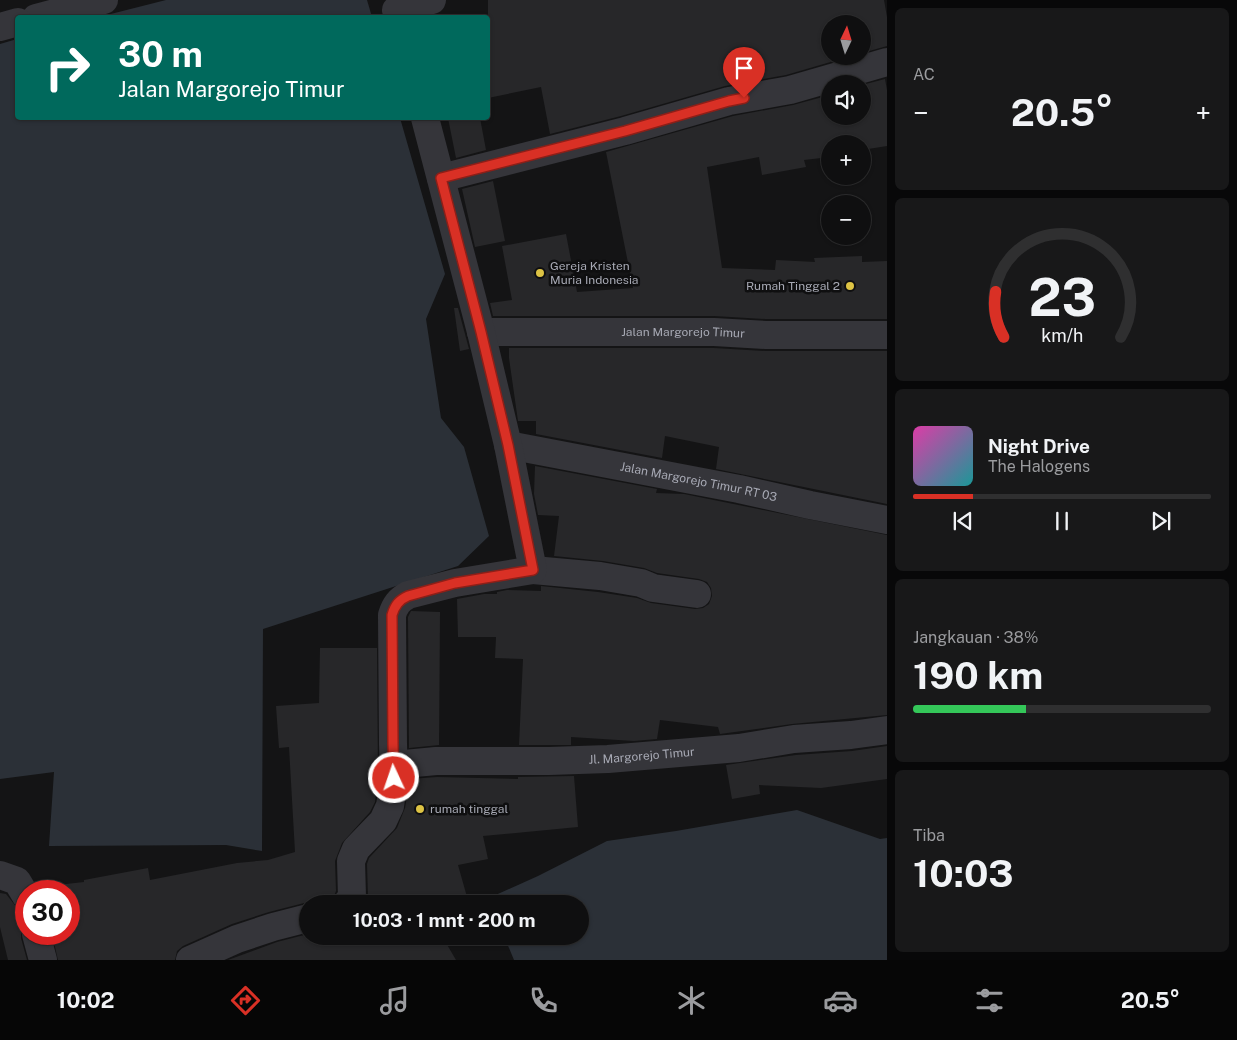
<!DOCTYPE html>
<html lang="id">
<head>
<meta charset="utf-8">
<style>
  body { margin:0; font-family:"Public Sans",sans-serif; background:#181819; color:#f1f3f6; height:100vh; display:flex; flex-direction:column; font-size:19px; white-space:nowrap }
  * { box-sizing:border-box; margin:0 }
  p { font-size:16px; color:#9b9c9f }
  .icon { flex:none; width:28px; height:28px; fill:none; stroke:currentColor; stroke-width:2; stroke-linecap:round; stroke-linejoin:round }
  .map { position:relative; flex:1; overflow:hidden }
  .sheet { display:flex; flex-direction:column; gap:8px; padding:8px; background:#080809; width:350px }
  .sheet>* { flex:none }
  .banner { position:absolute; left:15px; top:15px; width:475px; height:105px; border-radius:5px; box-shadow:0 1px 4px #0004,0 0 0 1px #2f2f30; background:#00695c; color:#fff; overflow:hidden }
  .needle { width:32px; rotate:4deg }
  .tools { position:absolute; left:821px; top:15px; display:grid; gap:10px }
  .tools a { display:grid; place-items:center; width:50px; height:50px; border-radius:50%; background:#0f0f10; box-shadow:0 1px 4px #0004,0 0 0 1px #2f2f30; font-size:25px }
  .speed { position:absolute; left:15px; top:880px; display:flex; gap:10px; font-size:25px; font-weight:700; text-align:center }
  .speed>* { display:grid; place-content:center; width:65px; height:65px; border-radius:50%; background:#0f0f10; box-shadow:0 1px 4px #0004,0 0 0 1px #2f2f30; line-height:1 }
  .speed .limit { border:8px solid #d22; background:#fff; color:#111 }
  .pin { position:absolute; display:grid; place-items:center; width:42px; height:42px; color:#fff; margin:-51px -21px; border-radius:50% 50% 50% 0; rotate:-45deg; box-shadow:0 0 5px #0007 }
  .pin .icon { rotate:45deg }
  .me { position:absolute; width:55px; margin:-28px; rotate:357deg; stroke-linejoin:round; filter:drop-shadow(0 0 4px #0008) }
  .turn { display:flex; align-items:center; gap:18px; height:105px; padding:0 20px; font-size:22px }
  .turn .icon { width:65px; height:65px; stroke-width:2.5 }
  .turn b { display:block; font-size:35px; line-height:42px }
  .big { font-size:38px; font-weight:700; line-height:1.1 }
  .sheet .card { flex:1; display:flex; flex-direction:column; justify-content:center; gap:8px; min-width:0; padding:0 18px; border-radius:8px; background:#181819 }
  .sheet .dial { align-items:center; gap:0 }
  .dial svg { height:130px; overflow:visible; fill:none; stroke:#2f2f30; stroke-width:7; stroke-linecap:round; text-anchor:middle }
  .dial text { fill:#f1f3f6; stroke:none }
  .song { display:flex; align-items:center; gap:15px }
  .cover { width:60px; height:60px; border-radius:8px; background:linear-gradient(135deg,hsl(320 70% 55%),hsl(180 70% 35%)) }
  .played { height:5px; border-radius:2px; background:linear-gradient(90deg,#d93025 20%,#2f2f30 20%) }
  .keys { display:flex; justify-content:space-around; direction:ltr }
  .heat { display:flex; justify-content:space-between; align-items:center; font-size:28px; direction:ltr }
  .charge { height:8px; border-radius:4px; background:linear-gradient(90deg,#34c759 38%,#2f2f30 0) }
  .trip { position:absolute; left:299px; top:895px; width:290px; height:50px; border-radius:25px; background:#0f0f10; box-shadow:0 1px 4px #0004,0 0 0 1px #2f2f30; font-weight:700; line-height:50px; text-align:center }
  .tab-bar { display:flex; height:80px; justify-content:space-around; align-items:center; background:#060606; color:#9b9c9f }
  .tab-bar .icon { width:35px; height:35px }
  .tab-bar .current { color:#d93025 }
  .tab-bar b { font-size:22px; color:#f1f3f6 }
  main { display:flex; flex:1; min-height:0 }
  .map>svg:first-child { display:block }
  .water { fill:#2b3037 }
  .building { fill:#272729 }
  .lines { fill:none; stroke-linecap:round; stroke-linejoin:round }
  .street { stroke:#35353a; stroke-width:28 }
  .route-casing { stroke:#8d1f18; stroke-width:12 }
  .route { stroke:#d93025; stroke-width:9 }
  .poi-dot { fill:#ddc344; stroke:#0f0f10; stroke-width:2 }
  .labels { text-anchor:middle; stroke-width:5; stroke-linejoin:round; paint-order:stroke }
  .poi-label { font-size:12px; fill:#a7a9b4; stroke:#0f0f10; text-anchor:start }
  .street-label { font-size:12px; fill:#a7a9b4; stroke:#0f0f10 }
</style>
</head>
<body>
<main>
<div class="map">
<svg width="887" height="960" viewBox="0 0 887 960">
  <rect width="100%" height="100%" fill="#141415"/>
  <!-- water -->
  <g class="water">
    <path d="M166 0H367L372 17H99Z"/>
    <path d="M17 39 18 118H400L445 274 426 319 441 418 464 447 489 536 458 566 263 629 262 851 226 845 49 846 54 772 0 779V44Z"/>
    <path d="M797 810 880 839 887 838V960H514L504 936H580V904H491L489 898 538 876 607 841 676 831Z"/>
  </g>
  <!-- building -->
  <g class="building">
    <path d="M488 0H884L887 17V46L862 53V24H830V56H851L786 75 725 86 621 116 550 134 541 87 488 98Z"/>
    <path d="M885 79 887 90V146L862 150V144H830V157L804 160 806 167 762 175 759 157 707 167 722 268 775 270 776 260 815 262 814 258 862 256V262L887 261V319H766L714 316H493L490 303 512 300 502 246 566 234 577 292 633 288 606 152 733 116 793 105 830 95V116H862V85Z"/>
    <path d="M448 118H480L486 150 456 158Z"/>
    <path d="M493 181 505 241 475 247 462 189Z"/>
    <path d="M454 308H458L469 349 460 351Z"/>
    <path d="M509 348H714L766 351H887V504L716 469 719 447 665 436 662 458 536 434V421H518L509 358Z"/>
    <path d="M535 466 657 489 656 493 684 494 887 535V715L792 724 720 734 718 727 660 720 657 739 634 741 571 737V745H519L523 659 495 658 496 637H458L457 599 484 594H497V592L507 590 541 591V586L598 592 637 598 651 603 695 609 703 608 709 604 712 596 711 588 707 582 699 579 657 573 644 568 603 561 554 556 559 516 538 515 534 494Z"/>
    <path d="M411 611 440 612 439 745 409 748 408 617Z"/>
    <path d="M320 648H377L378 777 375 802 370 812 342 843 335 861 336 891 331 904 304 903 269 912 232 924 183 946 177 951 175 960H58L52 934H69V891H40L39 887 84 882V880L148 868 150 880 237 863 268 860 295 852 289 747 279 748 276 706 319 703Z"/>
    <path d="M887 746V779L821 788 759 785 760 794 732 799 726 765 796 755 852 751Z"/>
    <path d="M574 776 578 827 483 836 488 859 458 865 469 904H365L368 897 367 864 369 858 397 828 405 808 410 779 437 777 518 779V777Z"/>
    <path d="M0 893 6 894 18 909 26 912V922L21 930V938L27 960H8L0 927Z"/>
    <path d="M308 934V936H442L456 960H228L277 942Z"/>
  </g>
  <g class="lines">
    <!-- street -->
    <g class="street">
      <path d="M396 10 432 0"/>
      <path d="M36 18 104 0"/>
      <path d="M0 27 18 22"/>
      <path d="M441 178 625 131 729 101 790 90 887 62"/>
      <path id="s1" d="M481 332H714L766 335H887"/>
      <path id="s2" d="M508 445 739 489 810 505 887 520"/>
      <path d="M533 570 600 576 641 583 653 588 697 594"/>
      <path id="s3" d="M394 765 436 761H549L608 759 739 748 794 739 851 735 887 730"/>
      <path d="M0 875 17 881 26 896"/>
      <path d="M346 904 352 897 351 861 356 849 383 821 390 806 394 778 393 744 392 615C395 605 399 600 408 595L455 583 533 570 508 445 481 332 425 118"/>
      <path d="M36 934 43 960"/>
      <path d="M190 960 237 939 273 927 308 918"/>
    </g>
  </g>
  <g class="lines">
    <defs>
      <path id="route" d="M394 778 393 744 392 615C395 605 399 600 408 596L455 583 533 570 508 445 481 332 441 178 625 131 729 101 744 98"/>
    </defs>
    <!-- route casing -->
    <use href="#route" class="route-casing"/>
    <!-- route -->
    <use href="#route" class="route"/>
  </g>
  <!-- markers -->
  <g class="poi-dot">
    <circle cx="540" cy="273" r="5"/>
    <circle cx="850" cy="286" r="5"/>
    <circle cx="420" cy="809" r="5"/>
  </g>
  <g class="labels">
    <!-- poi labels -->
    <g class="poi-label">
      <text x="550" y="270">Gereja Kristen<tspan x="550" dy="14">Muria Indonesia</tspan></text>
      <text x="840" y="290" text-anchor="end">Rumah Tinggal 2</text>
      <text x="430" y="813">rumah tinggal</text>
    </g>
    <!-- street labels -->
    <g class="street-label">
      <text dy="4" stroke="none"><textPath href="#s1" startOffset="202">Jalan Margorejo Timur</textPath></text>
      <text dy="4" stroke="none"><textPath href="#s2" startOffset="194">Jalan Margorejo Timur RT 03</textPath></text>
      <text dy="4" stroke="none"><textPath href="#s3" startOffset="248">Jl. Margorejo Timur</textPath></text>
    </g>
  </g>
</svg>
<div class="tools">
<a><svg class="needle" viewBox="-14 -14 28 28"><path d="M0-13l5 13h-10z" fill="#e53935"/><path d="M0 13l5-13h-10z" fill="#9b9c9f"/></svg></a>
<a><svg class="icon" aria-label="sound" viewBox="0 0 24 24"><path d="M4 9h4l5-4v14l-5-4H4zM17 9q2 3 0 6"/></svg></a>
<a>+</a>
<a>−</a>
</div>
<div class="speed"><div class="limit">30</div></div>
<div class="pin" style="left:744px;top:98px;background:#d93025"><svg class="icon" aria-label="arrive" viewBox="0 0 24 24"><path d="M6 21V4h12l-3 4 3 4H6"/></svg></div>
<svg class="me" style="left:394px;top:778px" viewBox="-20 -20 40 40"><circle r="17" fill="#d93025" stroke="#fff" stroke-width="3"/><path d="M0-11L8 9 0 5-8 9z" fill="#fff"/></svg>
<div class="trip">10:03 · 1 mnt · 200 m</div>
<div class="banner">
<div class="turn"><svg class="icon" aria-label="right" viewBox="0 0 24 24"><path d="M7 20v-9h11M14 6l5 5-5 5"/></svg><div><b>30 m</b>Jalan Margorejo Timur</div></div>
</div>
</div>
<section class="sheet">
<div class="card"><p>AC</p>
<div class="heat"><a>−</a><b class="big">20.5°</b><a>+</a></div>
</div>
<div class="card dial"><svg viewBox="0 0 100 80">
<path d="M14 69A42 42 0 1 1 86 69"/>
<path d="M14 69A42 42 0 0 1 9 41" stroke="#d93025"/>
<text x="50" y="56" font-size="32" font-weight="700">23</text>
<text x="50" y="72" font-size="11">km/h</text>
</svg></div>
<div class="card">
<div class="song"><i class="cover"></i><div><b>Night Drive</b><p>The Halogens</p></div></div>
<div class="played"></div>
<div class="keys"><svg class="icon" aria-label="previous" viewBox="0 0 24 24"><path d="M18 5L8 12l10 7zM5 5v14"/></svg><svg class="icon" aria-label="pause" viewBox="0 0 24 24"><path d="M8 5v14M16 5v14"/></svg><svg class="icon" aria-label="next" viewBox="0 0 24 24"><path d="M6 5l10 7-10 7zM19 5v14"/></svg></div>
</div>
<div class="card"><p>Jangkauan · 38%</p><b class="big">190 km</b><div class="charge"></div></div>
<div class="card"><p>Tiba</p><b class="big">10:03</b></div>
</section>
</main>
<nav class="tab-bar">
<b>10:02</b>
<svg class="icon current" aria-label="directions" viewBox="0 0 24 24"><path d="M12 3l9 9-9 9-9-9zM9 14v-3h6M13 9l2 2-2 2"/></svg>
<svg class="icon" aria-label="music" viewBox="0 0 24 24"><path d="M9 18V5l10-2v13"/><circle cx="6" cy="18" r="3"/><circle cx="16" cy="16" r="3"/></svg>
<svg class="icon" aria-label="phone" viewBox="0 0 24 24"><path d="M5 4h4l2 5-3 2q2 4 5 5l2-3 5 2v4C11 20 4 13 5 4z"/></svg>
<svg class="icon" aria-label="climate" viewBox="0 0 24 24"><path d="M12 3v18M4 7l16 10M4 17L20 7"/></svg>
<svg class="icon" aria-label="car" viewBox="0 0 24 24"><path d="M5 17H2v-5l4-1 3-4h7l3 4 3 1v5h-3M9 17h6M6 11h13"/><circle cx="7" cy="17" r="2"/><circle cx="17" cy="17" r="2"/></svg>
<svg class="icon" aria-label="filters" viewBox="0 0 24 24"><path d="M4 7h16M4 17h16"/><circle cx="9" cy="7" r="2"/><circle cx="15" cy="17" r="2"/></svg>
<b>20.5°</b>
</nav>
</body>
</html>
